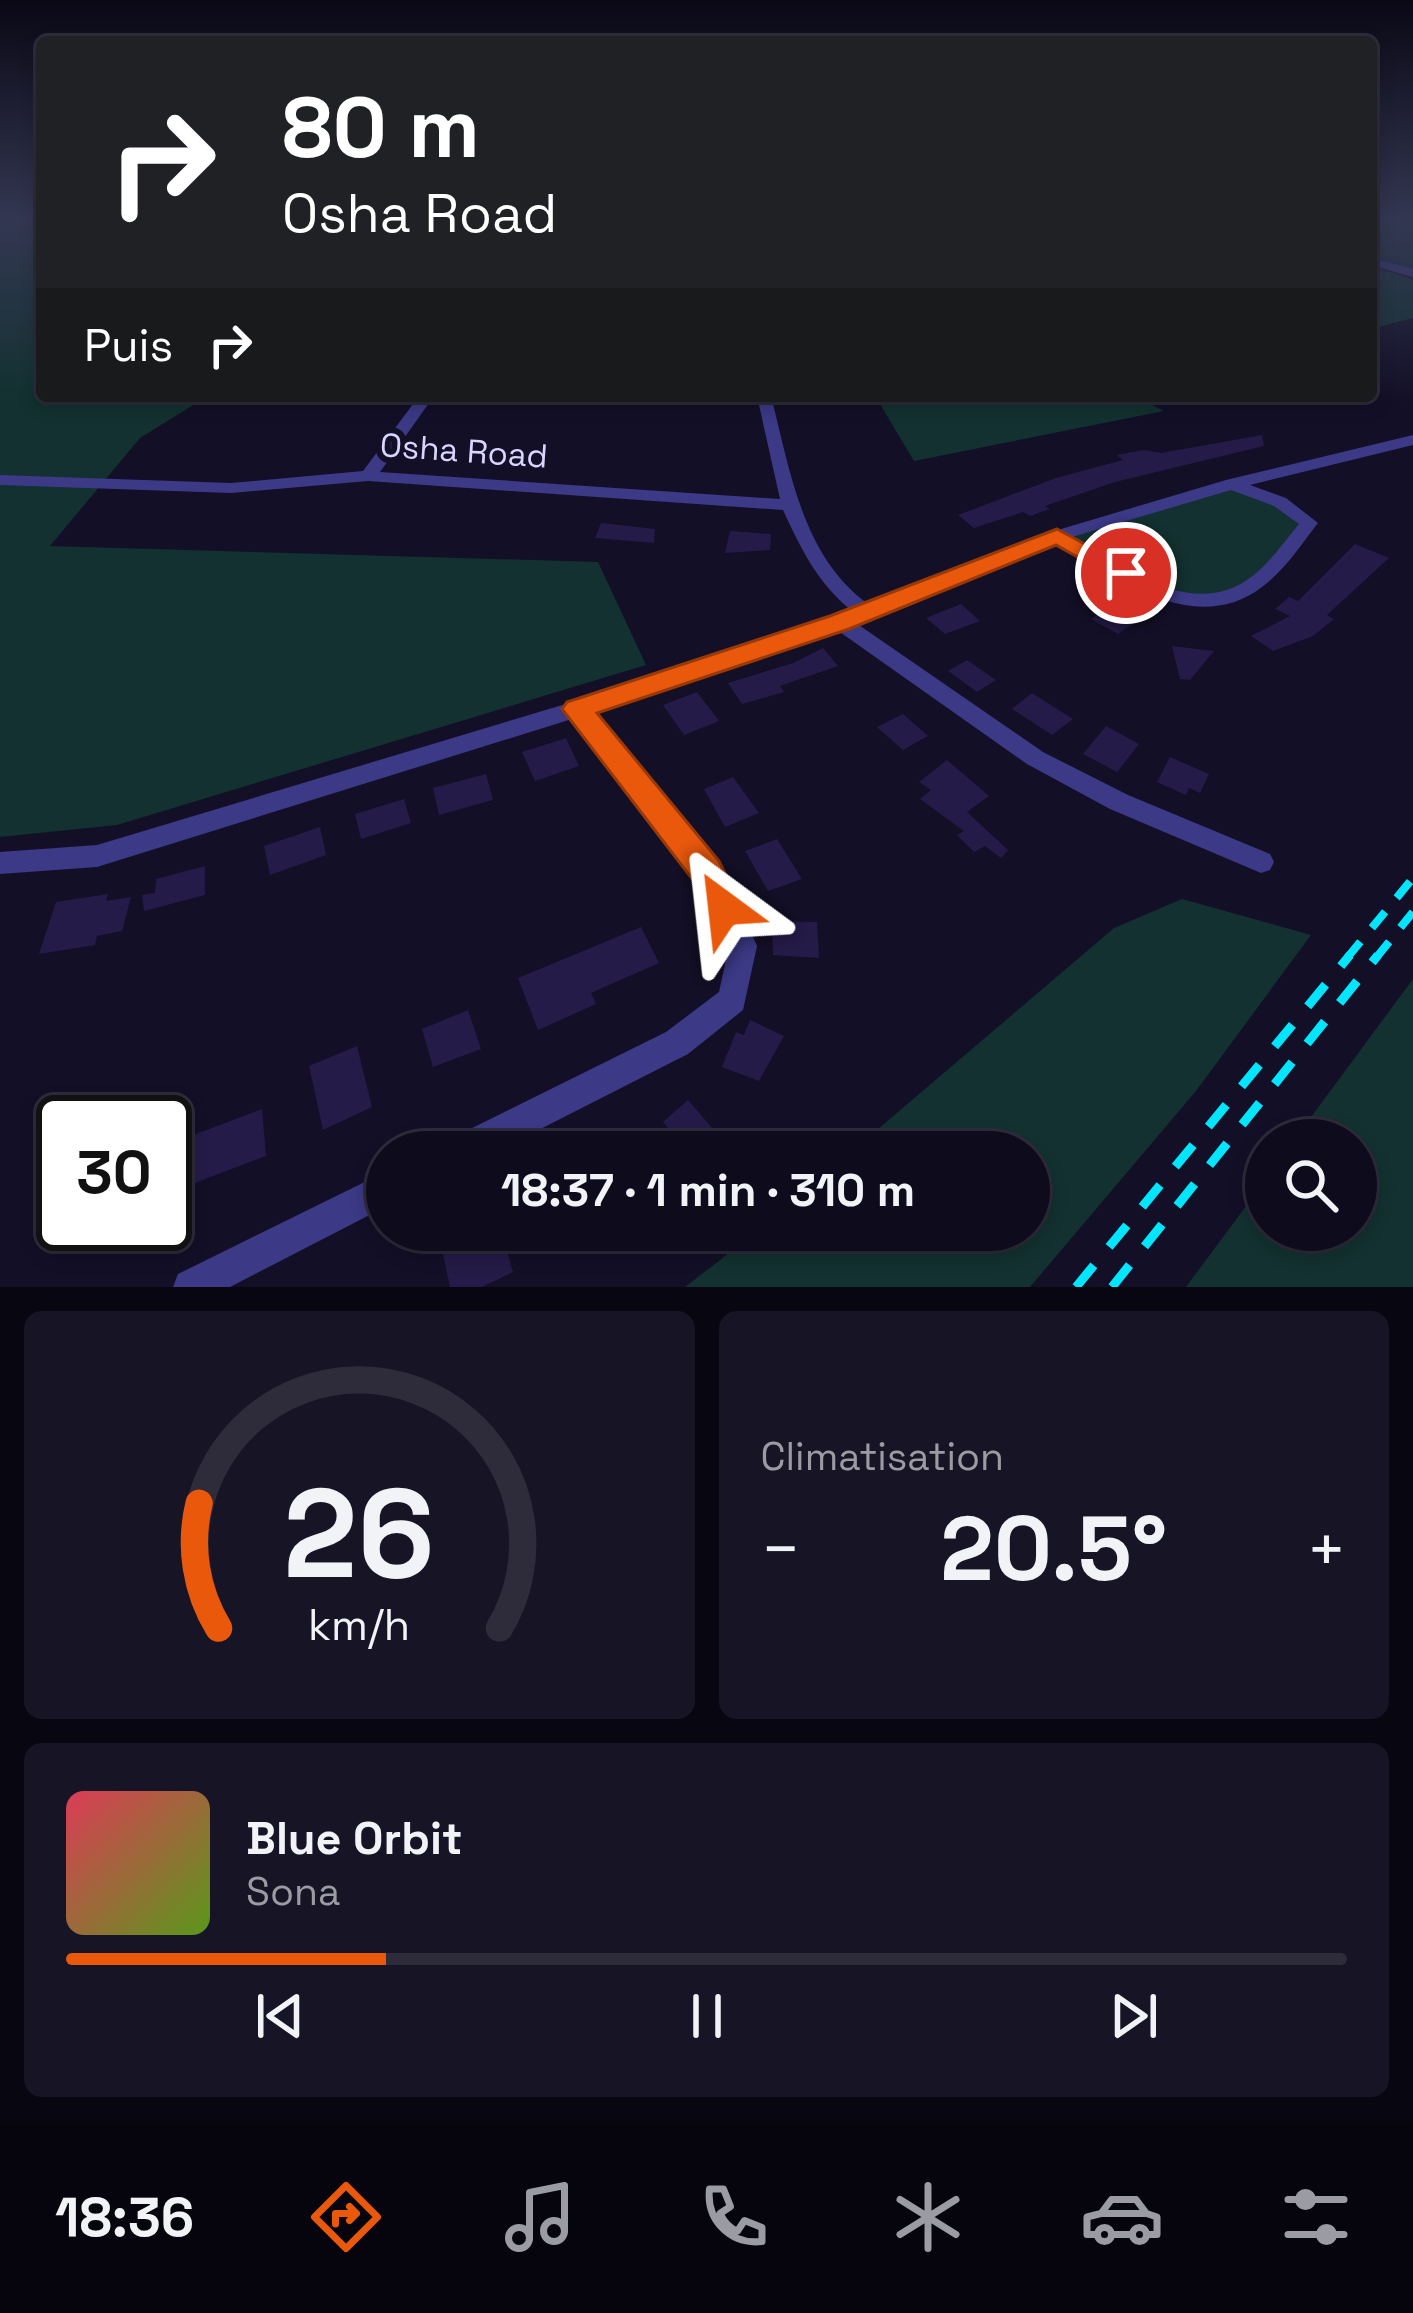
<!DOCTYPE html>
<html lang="fr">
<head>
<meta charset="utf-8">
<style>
  body { margin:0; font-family:"Space Grotesk",sans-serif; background:#171426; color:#f1f3f6; height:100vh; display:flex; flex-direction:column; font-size:45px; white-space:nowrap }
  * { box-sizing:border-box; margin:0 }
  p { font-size:39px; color:#9b9ba4 }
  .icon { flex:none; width:66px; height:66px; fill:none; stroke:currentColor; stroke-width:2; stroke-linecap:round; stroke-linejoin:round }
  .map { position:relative; height:1287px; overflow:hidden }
  .details { display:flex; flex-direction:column; gap:24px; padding:24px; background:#080610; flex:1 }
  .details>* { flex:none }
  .banner { position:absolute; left:36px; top:36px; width:1341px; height:366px; border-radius:12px; box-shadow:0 6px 18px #0003,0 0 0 3px #2e2b3b; background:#202124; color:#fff; overflow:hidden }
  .tools { position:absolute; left:1245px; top:1119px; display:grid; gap:24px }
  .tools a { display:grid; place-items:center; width:132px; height:132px; border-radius:50%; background:#0e0b1d; box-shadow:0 6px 18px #0003,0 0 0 3px #2e2b3b; font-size:60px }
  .speed { position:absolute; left:36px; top:1095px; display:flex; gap:24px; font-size:60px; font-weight:700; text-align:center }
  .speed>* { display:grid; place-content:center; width:156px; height:156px; border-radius:50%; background:#0e0b1d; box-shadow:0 6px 18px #0003,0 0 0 3px #2e2b3b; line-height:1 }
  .speed .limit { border:6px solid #111; border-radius:18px; background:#fff; color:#111 }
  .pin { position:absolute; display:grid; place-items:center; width:102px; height:102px; color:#fff; margin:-51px; border:6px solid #fff; border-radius:50%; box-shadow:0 3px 12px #0007 }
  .me { position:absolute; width:132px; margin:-66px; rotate:330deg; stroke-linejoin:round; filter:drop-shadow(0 0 9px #0008) }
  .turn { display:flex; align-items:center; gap:42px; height:252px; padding:0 48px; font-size:54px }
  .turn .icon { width:156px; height:156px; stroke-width:2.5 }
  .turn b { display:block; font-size:84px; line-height:102px }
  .then { display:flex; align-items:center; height:114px; padding:0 48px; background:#0003; gap:24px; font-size:45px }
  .big { font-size:90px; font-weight:700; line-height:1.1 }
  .details .tile { flex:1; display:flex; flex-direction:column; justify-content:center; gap:18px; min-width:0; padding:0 42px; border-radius:18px; background:#171426 }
  .details .dial { align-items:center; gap:0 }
  .dial svg { height:312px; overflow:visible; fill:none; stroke:#2e2b3b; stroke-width:7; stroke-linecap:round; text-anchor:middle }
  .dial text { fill:#f1f3f6; stroke:none }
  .song { display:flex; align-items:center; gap:36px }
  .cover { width:144px; height:144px; border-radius:18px; background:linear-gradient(135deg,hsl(350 70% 55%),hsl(90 70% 35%)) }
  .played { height:12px; border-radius:6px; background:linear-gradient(90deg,#ea580c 25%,#2e2b3b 25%) }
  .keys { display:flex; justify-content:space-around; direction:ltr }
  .heat { display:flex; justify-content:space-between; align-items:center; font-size:66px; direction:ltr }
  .details .tiles { flex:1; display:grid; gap:24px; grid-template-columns:1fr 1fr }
  .tile:last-child { grid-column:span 2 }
  .trip { position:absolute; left:366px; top:1131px; width:684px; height:120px; border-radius:60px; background:#0e0b1d; box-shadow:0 6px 18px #0003,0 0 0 3px #2e2b3b; font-weight:700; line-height:120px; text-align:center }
  .menu { display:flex; height:192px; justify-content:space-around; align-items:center; background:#06040c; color:#9b9ba4 }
  .menu .icon { width:84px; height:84px }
  .menu .on { color:#ea580c }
  .menu b { font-size:54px; color:#f1f3f6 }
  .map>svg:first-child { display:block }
  .green { fill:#123130 }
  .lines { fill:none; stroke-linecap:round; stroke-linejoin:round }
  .stream { stroke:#0b2249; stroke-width:3 }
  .building { fill:#241b48 }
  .minor { fill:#3c3986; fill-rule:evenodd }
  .rail-far1 { stroke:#01e6ff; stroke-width:8; stroke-dasharray:21 18; stroke-linecap:butt }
  .rail { stroke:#01e6ff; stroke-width:9; stroke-dasharray:28 24; stroke-linecap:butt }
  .route { fill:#ea580c; stroke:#983908; stroke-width:3 }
  .labels { text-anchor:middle; stroke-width:12; stroke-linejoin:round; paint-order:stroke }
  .street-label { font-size:33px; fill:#d9d5ff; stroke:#130f27 }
</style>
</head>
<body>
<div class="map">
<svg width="1413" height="1287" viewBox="0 0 1413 1287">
  <rect width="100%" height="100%" fill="#130f27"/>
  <!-- green -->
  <g class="green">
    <path d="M0 221H42V396H208L140 438 50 546 598 562 646 665 117 825 0 837Z"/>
    <path d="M1371 221H1413V271L1371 259Z"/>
    <path d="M1371 266 1413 280V318L1371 329Z"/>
    <path d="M875 396H1134L1164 411 914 461Z"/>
    <path d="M1232 484 1309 523 1253 585 1187 602 1057 536Z"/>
    <path d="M1182 899 1311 935 1196 1091 1030 1287H685L759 1230H1029V1152H851L1114 928Z"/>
    <path d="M1413 979V1287H1186L1266 1179V1230H1356V1140H1294Z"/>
  </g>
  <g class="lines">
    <!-- stream -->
    <path class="stream" d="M1371 257 1413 266"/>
  </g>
  <!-- building -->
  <g class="building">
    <path d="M1262 435 1264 446 1115 482 1045 506 1050 509 1030 516 1023 512 974 528 958 515 1056 478 1123 460 1117 455 1144 450 1161 453Z"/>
    <path d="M601 523 655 529 654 543 595 538Z"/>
    <path d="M730 531 771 534 770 550 725 553Z"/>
    <path d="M1355 544 1389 558 1327 615 1334 619 1313 636 1273 651 1251 636 1290 616 1275 609 1289 597 1298 601Z"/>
    <path d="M1116 602 1144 616 1118 634 1091 619Z"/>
    <path d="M961 604 980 621 945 634 926 618Z"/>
    <path d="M1172 646 1214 651 1190 680 1180 679Z"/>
    <path d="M823 648 838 666 780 686 784 692 742 704 728 683 793 663Z"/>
    <path d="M967 660 996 680 977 692 948 671Z"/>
    <path d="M697 692 719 721 684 735 663 705Z"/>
    <path d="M1032 693 1073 719 1052 735 1012 709Z"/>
    <path d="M903 714 928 736 903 750 877 727Z"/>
    <path d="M1106 726 1139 744 1117 772 1083 754Z"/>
    <path d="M566 738 579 766 535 781 522 752Z"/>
    <path d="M1170 757 1209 774 1200 793 1189 788 1186 795 1157 782Z"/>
    <path d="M947 760 989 796 967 812 1008 850 1001 858 985 846 974 852 957 835 964 831 920 799 931 790 919 782Z"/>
    <path d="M486 774 493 800 439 815 433 788Z"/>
    <path d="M733 777 759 813 725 827 704 789Z"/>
    <path d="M404 799 411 823 361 839 355 814Z"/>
    <path d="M320 827 326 855 270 875 264 846Z"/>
    <path d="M777 839 802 879 768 891 745 851Z"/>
    <path d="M205 866V895L144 911 142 895 155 893 156 879Z"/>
    <path d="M108 894 106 901 131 897 122 931 97 936 95 945 39 954 56 902Z"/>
    <path d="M772 921 817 922 819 958 773 955Z"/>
    <path d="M641 927 659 963 591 993 596 1004 538 1030 518 978Z"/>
    <path d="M468 1010 481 1049 433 1067 422 1029Z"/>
    <path d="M750 1020 784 1036 759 1081 722 1067 736 1032 744 1035Z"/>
    <path d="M357 1046 372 1107 323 1130 309 1066Z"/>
    <path d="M688 1100 719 1136 703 1152H688L663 1122Z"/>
    <path d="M262 1109 266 1156 189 1185 188 1137Z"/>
    <path d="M63 1183V1234L40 1244 41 1192Z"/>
    <path d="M462 1230H501L513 1272 482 1287H450L440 1240Z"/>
  </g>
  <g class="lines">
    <!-- minor -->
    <g class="minor">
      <path d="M1371 258 1413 269V277L1371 265Z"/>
      <path d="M419 396H434L380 472 780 499 757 396H771C790 470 802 556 868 604L1051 532 1226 480 1413 435V445L1250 485 1286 498 1318 523C1301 545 1284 571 1262 587 1195 638 1115 578 1056 543L856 623 1043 752 1128 795 1270 854 1274 862 1270 870 1261 873 1110 809 1027 764 837 630 592 712 715 863 753 937 757 946 743 1010 688 1054 495 1152H443L448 1140 666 1032 719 992 729 946 696 878 572 719 97 867 0 874V852L97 845 569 703 851 610C818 584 800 547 783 510L368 481 231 493 0 485V475L231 483 363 471ZM1231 490 1274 506 1299 524C1283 543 1268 566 1247 580 1189 619 1123 566 1072 537Z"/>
      <path d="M387 1171V1206L230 1287H173L178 1274Z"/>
    </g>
    <!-- rail-far1 -->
    <g class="rail-far1">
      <path d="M1347 958 1413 878"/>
      <path d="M1376 958 1413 912"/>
    </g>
    <!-- rail -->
    <g class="rail">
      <path d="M1076 1287 1350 955"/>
      <path d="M1112 1287 1378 955"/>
    </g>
  </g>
  <!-- sky -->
  <linearGradient id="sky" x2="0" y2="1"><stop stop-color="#0a0815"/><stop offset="0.55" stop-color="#333752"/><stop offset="1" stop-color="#333752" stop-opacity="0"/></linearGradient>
  <rect width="1413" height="402" fill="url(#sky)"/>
  <!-- route -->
  <path class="route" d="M1057 529 1138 573 1126 581 1117 579 1056 545 849 629 597 713 719 861 742 908 737 919 724 924 712 919 693 880 562 709 567 702 830 616Z"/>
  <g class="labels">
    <!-- street labels -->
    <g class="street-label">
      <text transform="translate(464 450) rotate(4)" y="12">Osha Road</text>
    </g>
  </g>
</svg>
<div class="tools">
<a><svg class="icon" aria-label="search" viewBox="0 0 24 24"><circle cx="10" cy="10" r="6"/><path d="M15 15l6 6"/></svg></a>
</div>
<div class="speed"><div class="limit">30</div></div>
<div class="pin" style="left:1126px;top:573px;background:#d93025"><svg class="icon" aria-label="arrive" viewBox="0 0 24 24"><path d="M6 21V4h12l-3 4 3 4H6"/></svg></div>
<svg class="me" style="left:724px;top:908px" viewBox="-20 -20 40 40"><path d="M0-17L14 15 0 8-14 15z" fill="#ea580c" stroke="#fff" stroke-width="4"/></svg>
<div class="trip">18:37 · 1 min · 310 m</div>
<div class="banner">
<div class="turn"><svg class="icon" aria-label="right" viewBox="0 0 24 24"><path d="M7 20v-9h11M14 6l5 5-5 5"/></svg><div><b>80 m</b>Osha Road</div></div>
<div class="then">Puis<svg class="icon" aria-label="right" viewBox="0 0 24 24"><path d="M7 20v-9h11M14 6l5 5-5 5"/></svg></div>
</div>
</div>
<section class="details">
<div class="tiles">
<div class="tile dial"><svg viewBox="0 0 100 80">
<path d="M14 69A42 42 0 1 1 86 69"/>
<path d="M14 69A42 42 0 0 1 9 37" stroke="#ea580c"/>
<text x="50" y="56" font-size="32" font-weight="700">26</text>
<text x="50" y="72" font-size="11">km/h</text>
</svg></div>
<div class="tile"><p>Climatisation</p>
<div class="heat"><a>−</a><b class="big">20.5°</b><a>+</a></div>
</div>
<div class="tile">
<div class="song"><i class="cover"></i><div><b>Blue Orbit</b><p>Sona</p></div></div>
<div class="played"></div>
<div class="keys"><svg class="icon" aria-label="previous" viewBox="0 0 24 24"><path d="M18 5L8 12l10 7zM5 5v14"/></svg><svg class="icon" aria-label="pause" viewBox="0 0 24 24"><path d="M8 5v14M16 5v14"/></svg><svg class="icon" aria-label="next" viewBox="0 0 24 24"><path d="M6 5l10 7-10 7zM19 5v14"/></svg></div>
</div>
</div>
</section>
<nav class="menu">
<b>18:36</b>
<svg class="icon on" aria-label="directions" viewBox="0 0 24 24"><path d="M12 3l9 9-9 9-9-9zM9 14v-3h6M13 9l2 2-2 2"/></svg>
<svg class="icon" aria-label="music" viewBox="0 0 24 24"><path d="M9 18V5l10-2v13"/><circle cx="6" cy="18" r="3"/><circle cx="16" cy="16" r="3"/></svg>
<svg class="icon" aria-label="phone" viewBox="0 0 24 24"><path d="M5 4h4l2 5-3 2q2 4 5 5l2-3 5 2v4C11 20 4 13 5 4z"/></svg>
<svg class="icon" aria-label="climate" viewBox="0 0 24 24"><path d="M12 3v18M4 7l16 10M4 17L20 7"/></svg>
<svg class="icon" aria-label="car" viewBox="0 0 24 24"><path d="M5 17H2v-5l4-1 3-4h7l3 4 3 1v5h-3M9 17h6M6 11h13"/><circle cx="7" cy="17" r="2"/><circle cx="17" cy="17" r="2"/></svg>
<svg class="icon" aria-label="filters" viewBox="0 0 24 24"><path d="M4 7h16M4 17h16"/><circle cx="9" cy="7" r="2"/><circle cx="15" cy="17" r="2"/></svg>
</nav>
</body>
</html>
